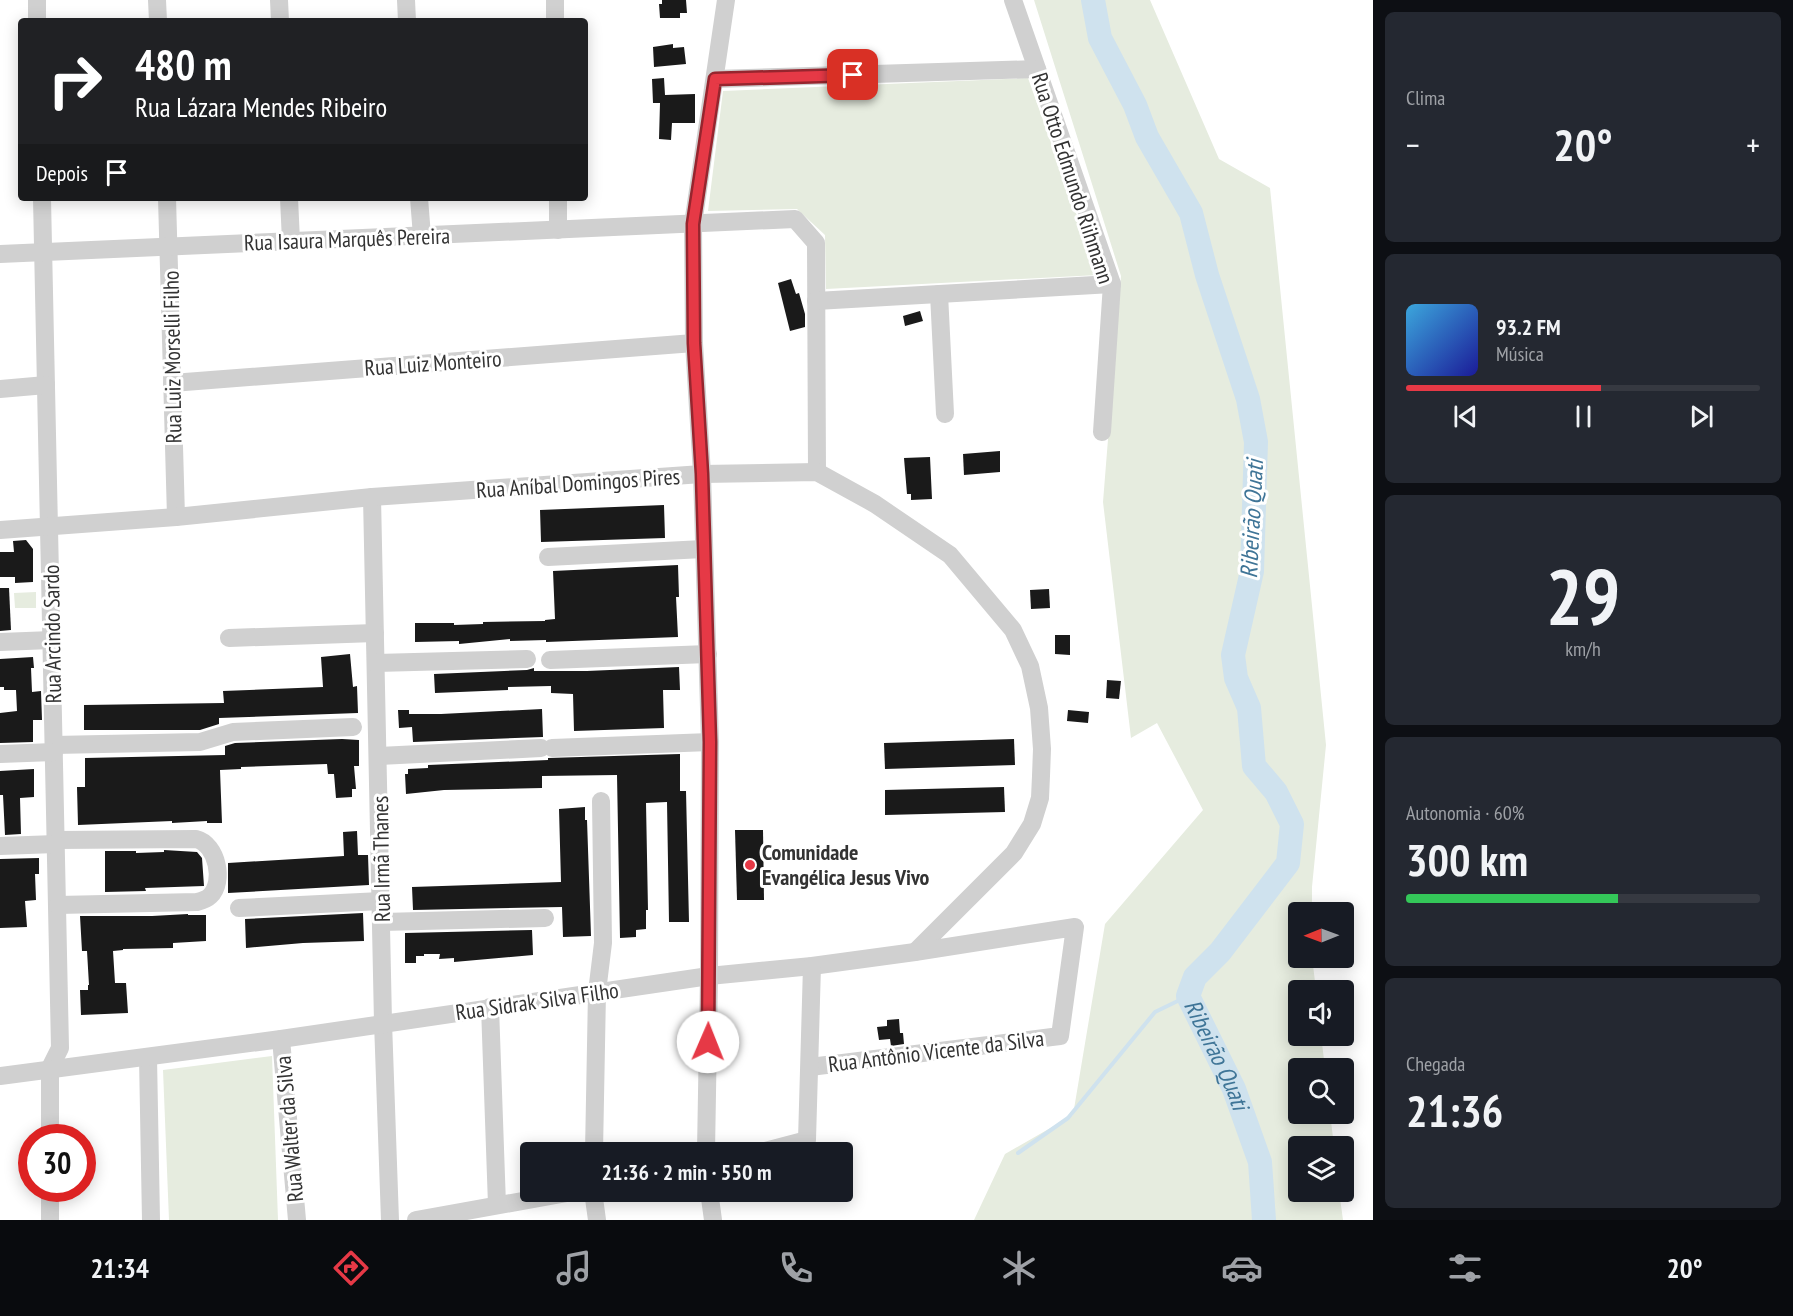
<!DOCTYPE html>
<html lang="pt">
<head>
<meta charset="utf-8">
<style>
  body { margin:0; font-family:"PT Sans Narrow",sans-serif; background:#242831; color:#f1f3f6; height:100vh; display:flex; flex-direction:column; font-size:22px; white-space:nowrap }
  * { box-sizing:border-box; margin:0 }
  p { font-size:20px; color:#9ea1a6 }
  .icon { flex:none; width:33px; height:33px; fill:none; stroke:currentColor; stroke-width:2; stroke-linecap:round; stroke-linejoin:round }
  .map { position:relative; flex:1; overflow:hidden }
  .drawer { display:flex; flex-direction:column; gap:12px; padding:12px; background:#0d0f14; width:420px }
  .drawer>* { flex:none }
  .banner { position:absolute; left:18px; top:18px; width:570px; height:183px; border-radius:6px; box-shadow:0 3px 15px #0003; background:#202124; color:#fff; overflow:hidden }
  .needle { width:39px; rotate:269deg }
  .tools { position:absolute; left:1288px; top:902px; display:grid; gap:12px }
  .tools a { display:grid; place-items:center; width:66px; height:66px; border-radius:6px; background:#171b24; box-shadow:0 3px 15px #0003; font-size:30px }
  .speed { position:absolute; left:18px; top:1124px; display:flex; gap:12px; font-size:30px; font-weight:700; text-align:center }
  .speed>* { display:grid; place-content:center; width:78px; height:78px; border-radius:50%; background:#171b24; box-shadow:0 3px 15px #0003; line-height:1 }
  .speed .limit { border:9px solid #d22; background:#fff; color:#111 }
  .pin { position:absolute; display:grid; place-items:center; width:51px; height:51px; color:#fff; margin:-26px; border-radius:12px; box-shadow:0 3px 9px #0006 }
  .me { position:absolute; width:66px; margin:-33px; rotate:1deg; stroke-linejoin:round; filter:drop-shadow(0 0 4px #0008) }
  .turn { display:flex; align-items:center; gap:21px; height:126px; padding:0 18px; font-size:27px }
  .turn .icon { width:78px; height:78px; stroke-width:2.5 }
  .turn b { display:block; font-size:42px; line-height:51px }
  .then { display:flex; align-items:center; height:57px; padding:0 18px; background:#0003; gap:12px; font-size:22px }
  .big { font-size:45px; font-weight:700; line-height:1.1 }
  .drawer .tile { flex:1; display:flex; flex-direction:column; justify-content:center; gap:9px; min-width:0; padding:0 21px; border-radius:9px; background:#242831 }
  .drawer .dial { align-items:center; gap:0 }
  .dial b { font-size:78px; line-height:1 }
  .song { display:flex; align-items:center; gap:18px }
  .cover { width:72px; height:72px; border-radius:9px; background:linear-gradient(135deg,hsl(200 70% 55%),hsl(240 70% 35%)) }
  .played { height:6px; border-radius:3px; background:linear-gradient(90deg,#e63946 55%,#363941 55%) }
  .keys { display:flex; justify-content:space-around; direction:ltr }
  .heat { display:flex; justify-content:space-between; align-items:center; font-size:33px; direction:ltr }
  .charge { height:9px; border-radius:4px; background:linear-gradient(90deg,#34c759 60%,#363941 0) }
  .trip { position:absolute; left:520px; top:1142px; width:333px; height:60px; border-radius:6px; background:#171b24; box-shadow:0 3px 15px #0003; font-weight:700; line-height:60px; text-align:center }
  .tab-bar { display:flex; height:96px; justify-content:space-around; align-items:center; background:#090b0e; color:#9ea1a6 }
  .tab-bar .icon { width:42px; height:42px }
  .tab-bar .current { color:#e63946 }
  .tab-bar b { font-size:27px; color:#f1f3f6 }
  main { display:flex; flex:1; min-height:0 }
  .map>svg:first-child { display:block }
  .green { fill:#e6ecdf }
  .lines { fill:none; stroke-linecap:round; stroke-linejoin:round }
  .stream { stroke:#cfe2ee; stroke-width:4 }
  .river { stroke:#cfe2ee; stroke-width:24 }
  .building { fill:#1a1a1a }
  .minor { stroke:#d0d0d0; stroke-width:18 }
  .route-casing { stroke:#96252e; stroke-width:15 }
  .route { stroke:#e63946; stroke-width:10 }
  .poi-dot { fill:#e63946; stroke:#fff; stroke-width:2 }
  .labels { text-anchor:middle; stroke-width:6; stroke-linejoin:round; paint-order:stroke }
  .street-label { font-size:22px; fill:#333; stroke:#fff }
  .poi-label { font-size:22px; font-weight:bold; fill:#333; stroke:#fff; text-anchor:start }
  .water-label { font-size:24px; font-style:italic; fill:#3f7597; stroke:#fff }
</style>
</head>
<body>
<main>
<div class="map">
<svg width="1373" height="1220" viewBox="0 0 1373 1220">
  <rect width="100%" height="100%" fill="#fff"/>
  <!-- green -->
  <g class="green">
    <path d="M1034 0H1150L1219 159 1270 188 1326 745 1312 887V912H1299V957H1312L1316 990H1299V1035H1321L1325 1068H1299V1113H1330L1334 1146H1299V1191H1339L1343 1220H974L1005 1154 1073 1115 1105 924 1203 810 1157 723 1131 738 1103 502 1121 276Z"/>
    <path d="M1028 78 1098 275 826 289 825 235 797 209 708 211 723 91Z"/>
    <path d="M36 592V608H15L14 593Z"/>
    <path d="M272 1056 278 1220H169L163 1070Z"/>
  </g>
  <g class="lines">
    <!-- stream -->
    <path class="stream" d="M1018 1153 1068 1118 1155 1012 1188 996"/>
    <!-- river -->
    <path class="river" id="s1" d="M1093 0 1100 38 1135 105 1147 137 1191 213 1207 275 1248 399 1256 442 1252 571 1233 655 1236 678 1249 708 1254 766 1276 792 1292 824 1288 863 1220 952 1195 977 1188 996 1234 1089 1260 1162 1264 1220"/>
  </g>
  <!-- building -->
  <g class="building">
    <path d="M662 0H686L687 13H680V18H660L659 4H662Z"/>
    <path d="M673 44V48L684 47 686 64 654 67 653 47Z"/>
    <path d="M664 78 665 95 695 94V123H672L671 140 659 139 660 103H653L652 79Z"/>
    <path d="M791 279 796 294 799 293 805 314V327L790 331 778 283Z"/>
    <path d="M920 311 923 321 905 326 903 316Z"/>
    <path d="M1000 451V472L964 475 963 454Z"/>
    <path d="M930 457 932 499 911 500V494H907L904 458Z"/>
    <path d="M664 505 665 538 541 542 540 510Z"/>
    <path d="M26 540 33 549V582L15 583V577H0V552H14L13 541Z"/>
    <path d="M678 565 679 597H676L678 637 546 642V640L510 641V639L459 644V641L415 642V623H454V625L483 624V622L545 621V620L555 619 553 571Z"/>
    <path d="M0 588H9L11 630 0 631Z"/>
    <path d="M1049 589 1050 608 1031 609 1030 590Z"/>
    <path d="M1055 635H1070V655L1055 654Z"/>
    <path d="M350 654 353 687 357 686 358 713 219 718V724L200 730H84V705L224 703 223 691 323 687 321 657Z"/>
    <path d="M33 657 34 668H31L32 692 41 691 42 720H33V742L0 743V713L17 711 16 690H4V687H0V659Z"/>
    <path d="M679 667 680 690H663L664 728 574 731 573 694 551 693V686L508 687V690L435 693 434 674 527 670 534 668V671H587Z"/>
    <path d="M1107 680 1121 681 1119 699 1106 698Z"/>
    <path d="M542 709 543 737 413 742 412 727 399 728 398 710H409V714H441Z"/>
    <path d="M1068 710 1089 712 1088 723 1067 721Z"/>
    <path d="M342 739 359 740V766H354L356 789H352V797L336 798 334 774H328L327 764 241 767V769L220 770 222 823H207V821L172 823V821L78 825 77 787H85V758L225 755V746L235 743Z"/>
    <path d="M1014 739 1015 765 885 769 884 743Z"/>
    <path d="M680 754V791H686L689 922H669L667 802 646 803 648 910H646V929L636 930V937L620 938 617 775 542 776V788L444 790 406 794 405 774H408V769L428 768V765L548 760V758Z"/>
    <path d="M34 769V797L20 798 21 834 5 835 3 795H0V771Z"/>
    <path d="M1004 787 1005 812 885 815V790Z"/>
    <path d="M585 807V820H587L591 936 563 937 562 907 413 910 412 887 561 882 559 809Z"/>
    <path d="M735 830H763L764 900H737Z"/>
    <path d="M357 831 358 855H368L369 885 228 893V863L344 856 343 832Z"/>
    <path d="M164 850 197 852 202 858 204 886 145 888 146 891 105 892V851H136V853L164 852Z"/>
    <path d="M39 858V874H35L36 900 25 901 27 927 0 928V859Z"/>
    <path d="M363 913 364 941 303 943 246 948 245 919Z"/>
    <path d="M188 914V915H206V941L173 943V948L123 949V950L113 951 115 983H126L128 1013 81 1015 80 990H88V985H89L87 951H82L80 916H152Z"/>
    <path d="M532 930 533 955 454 962V958L439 959 440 954H424V956H416V963H405V933Z"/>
    <path d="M899 1019 900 1033H903L904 1044 891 1046 890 1039 879 1040 877 1027 887 1026V1020Z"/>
  </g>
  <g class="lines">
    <!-- minor -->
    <g class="minor">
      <path d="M37 0V21"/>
      <path d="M157 0 158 21"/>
      <path d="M279 0 280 21"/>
      <path d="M406 0 407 21"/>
      <path d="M555 0V21"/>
      <path d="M1013 0 1112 284 1102 432"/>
      <path d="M715 79 1037 69"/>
      <path d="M42 198 60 1048 50 1068V1137"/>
      <path d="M167 198 176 517"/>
      <path d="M289 198 291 241"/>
      <path d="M419 198 422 236"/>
      <path d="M558 198V230"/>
      <path d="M0 254 795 219 816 243 817 472"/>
      <path d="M939 294 945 414"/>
      <path d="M816 301 1112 284"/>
      <path d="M172 383 694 343"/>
      <path d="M0 389 46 385"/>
      <path d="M372 497 383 1022 390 1220"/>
      <path d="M0 530 176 517 372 497 702 474 817 472 875 504 950 555 1013 630 1030 666 1039 708 1042 749 1041 776 1040 798 1032 824 1014 853 915 952"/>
      <path d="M548 557 703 549"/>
      <path d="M229 638 375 633"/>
      <path d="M0 642 52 640"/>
      <path d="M550 660 708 654"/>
      <path d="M376 663 527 659"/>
      <path d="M54 745 200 742 233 732 353 727"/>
      <path d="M552 748 710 742"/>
      <path d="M0 754 54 752"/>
      <path d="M379 756 541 748"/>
      <path d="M56 840 196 839C217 844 225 882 210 896 207 899 201 901 197 902L58 905"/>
      <path d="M0 846 56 844"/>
      <path d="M239 908 381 901"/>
      <path d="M382 922 545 918"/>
      <path d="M490 1007 497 1205"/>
      <path d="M281 1039 297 1220"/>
      <path d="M148 1057 151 1220"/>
      <path d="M0 1076 281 1039 709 976 812 966 915 952 1075 927 1060 1036 810 1067"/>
      <path d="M594 1152 597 992 603 943 601 801"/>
      <path d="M706 1152 709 976 710 742 702 474 694 343 693 224 726 0"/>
      <path d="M761 1152 807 1140 812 966"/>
      <path d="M50 1188V1220"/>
      <path d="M593 1191 597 1220"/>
      <path d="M709 1191 713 1220"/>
      <path d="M416 1220 578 1191"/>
    </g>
  </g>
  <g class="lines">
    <defs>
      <path id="route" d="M708 1042 710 742 702 474 694 343 693 224 715 79 853 75"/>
    </defs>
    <!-- route casing -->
    <use href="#route" class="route-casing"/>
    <!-- route -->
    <use href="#route" class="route"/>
  </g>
  <!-- markers -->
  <circle class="poi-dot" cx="750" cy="865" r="6"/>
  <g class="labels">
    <!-- street labels -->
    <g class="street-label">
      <text transform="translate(1073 178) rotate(72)" y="8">Rua Otto Edmundo Riihmann</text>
      <text transform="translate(347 239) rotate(-2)" y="8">Rua Isaura Marquês Pereira</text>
      <text transform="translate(172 357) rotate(-91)" y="8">Rua Luiz Morselli Filho</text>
      <text transform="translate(433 363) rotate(-4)" y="8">Rua Luiz Monteiro</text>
      <text transform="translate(578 483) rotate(-4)" y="8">Rua Aníbal Domingos Pires</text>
      <text transform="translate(52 634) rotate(-91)" y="8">Rua Arcindo Sardo</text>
      <text transform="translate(381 859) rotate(-91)" y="8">Rua Irmã Thanes</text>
      <text transform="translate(537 1001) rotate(-8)" y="8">Rua Sidrak Silva Filho</text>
      <text transform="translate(936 1051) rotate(-7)" y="8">Rua Antônio Vicente da Silva</text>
      <text transform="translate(289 1129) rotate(-95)" y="8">Rua Walter da Silva</text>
    </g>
    <!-- poi labels -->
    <g class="poi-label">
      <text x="762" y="860">Comunidade<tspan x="762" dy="25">Evangélica Jesus Vivo</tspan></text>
    </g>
    <!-- water labels -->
    <g class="water-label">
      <text transform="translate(1252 519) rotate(-87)" y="8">Ribeirão Quati</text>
      <text dy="8" stroke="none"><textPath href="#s1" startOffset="1146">Ribeirão Quati</textPath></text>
    </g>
  </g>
</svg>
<div class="tools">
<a><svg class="needle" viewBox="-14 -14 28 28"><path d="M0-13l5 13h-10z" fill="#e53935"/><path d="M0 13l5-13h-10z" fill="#9ea1a6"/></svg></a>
<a><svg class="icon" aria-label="sound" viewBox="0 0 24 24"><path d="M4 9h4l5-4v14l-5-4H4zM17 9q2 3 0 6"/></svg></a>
<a><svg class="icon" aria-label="search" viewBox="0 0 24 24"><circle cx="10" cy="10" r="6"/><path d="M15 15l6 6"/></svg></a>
<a><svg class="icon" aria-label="layers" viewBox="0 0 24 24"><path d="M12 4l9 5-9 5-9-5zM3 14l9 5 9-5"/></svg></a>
</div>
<div class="speed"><div class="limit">30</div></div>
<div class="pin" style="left:853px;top:75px;background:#d93025"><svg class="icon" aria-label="arrive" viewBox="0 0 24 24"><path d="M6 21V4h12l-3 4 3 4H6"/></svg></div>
<svg class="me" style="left:708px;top:1042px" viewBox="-20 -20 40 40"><circle r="19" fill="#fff"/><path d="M0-13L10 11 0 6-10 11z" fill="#e63946"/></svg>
<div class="trip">21:36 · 2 min · 550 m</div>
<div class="banner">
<div class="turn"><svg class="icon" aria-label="right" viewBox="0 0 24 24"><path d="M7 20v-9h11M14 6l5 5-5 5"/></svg><div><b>480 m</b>Rua Lázara Mendes Ribeiro</div></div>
<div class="then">Depois<svg class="icon" aria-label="arrive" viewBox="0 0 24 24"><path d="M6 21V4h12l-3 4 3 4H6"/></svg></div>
</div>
</div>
<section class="drawer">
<div class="tile"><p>Clima</p>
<div class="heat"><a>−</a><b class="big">20°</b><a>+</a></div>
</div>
<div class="tile">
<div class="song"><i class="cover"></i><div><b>93.2 FM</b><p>Música</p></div></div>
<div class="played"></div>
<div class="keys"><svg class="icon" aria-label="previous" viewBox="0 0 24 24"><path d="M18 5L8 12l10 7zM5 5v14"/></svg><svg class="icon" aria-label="pause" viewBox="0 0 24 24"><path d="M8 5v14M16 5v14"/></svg><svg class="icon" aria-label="next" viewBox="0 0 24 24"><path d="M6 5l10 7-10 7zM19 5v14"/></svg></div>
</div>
<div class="tile dial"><b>29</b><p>km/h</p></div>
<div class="tile"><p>Autonomia · 60%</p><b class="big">300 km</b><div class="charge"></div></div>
<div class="tile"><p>Chegada</p><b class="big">21:36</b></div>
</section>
</main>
<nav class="tab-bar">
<b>21:34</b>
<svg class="icon current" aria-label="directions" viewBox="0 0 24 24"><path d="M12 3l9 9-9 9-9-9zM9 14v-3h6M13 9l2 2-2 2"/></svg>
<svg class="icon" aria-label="music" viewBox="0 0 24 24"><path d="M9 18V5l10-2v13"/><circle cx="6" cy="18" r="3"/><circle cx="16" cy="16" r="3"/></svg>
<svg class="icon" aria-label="phone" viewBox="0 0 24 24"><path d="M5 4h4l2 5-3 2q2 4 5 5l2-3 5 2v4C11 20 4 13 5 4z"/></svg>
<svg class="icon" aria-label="climate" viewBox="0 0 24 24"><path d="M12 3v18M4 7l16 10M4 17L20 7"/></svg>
<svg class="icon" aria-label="car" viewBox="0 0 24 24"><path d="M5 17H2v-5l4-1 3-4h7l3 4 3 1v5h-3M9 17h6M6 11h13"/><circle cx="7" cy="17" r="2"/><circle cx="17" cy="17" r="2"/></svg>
<svg class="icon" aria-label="filters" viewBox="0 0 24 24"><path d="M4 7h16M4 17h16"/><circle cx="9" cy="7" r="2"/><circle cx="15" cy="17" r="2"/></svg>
<b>20°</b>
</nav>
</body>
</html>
